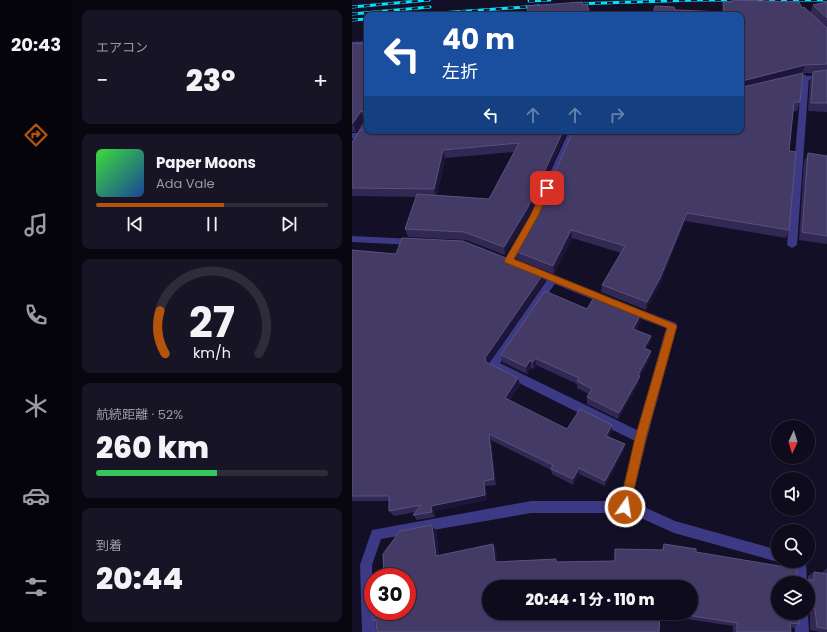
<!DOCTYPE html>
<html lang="ja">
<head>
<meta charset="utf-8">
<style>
  body { margin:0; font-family:Poppins,"Noto Sans JP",sans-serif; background:#171425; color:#f1f3f6; height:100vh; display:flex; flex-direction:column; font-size:15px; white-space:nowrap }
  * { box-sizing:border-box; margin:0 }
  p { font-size:13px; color:#9b9ba3 }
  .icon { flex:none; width:22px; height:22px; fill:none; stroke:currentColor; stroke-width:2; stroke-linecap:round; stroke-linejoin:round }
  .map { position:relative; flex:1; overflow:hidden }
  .sheet { display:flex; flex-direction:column; gap:10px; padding:10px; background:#08060f; width:280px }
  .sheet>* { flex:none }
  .banner { position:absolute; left:12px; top:12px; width:380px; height:122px; border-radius:8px; box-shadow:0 1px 3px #0004,0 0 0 1px #2e2b3b; background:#1a4fa0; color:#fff; overflow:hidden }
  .needle { width:26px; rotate:184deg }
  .buttons { position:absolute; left:419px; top:420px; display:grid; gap:8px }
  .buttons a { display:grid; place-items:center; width:44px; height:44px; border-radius:50%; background:#0e0b1c; box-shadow:0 1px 3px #0004,0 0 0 1px #2e2b3b; font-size:20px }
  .speed { position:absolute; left:12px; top:568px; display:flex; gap:8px; font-size:20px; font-weight:700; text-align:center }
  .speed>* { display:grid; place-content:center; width:52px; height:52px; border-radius:50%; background:#0e0b1c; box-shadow:0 1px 3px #0004,0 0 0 1px #2e2b3b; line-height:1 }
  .speed .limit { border:6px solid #d22; background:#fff; color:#111 }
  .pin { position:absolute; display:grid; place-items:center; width:34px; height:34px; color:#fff; margin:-17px; border-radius:8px; box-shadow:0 2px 6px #0006 }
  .me { position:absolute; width:44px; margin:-22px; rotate:13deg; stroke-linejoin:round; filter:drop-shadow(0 0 3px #0008) }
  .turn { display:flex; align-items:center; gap:14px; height:84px; padding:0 12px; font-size:18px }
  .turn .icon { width:52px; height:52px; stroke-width:2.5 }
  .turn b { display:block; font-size:28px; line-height:34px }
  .lanes { display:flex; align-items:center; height:38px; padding:0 12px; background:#0003; justify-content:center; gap:20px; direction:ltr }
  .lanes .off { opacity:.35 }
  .big { font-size:30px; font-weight:800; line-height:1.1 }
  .sheet .tile { flex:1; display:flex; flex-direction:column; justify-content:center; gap:6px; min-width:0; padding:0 14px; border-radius:8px; background:#171425 }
  .sheet .dial { align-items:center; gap:0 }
  .dial svg { height:104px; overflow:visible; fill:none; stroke:#2e2b3b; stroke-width:7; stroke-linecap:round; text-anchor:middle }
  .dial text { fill:#f1f3f6; stroke:none }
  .song { display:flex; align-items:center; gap:12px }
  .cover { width:48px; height:48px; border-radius:6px; background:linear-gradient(135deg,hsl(120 70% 55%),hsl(220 70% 35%)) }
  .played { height:4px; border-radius:2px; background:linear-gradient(90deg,#b45309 55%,#2e2b3b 55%) }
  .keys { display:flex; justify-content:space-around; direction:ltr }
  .heat { display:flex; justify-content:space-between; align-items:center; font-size:22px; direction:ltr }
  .charge { height:6px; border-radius:3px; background:linear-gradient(90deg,#34c759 52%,#2e2b3b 0) }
  .trip { position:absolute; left:130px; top:580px; width:216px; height:40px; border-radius:20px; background:#0e0b1c; box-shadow:0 1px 3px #0004,0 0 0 1px #2e2b3b; font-weight:800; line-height:40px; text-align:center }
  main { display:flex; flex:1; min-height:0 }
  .tab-bar { display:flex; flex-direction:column; width:72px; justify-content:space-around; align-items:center; background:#06040b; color:#9b9ba3 }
  .tab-bar .icon { width:28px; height:28px }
  .tab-bar .active { color:#b45309 }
  .tab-bar b { font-size:18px; color:#f1f3f6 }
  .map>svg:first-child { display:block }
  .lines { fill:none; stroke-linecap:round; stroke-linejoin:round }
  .service { fill:#3d3a85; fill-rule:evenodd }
  .minor { fill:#3d3a85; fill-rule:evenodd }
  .rail-casing { stroke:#00e5ff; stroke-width:3 }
  .rail { stroke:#130f26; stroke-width:2; stroke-dasharray:6; stroke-linecap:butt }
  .wall { fill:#312854; fill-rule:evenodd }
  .shaded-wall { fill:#1d163a }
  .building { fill:#433a66; stroke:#5a527e }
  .route { fill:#b45309; stroke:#753606 }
</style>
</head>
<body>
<main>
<nav class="tab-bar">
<b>20:43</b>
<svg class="icon active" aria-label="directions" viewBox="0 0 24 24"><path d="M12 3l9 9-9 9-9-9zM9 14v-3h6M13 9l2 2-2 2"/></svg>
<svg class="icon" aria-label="music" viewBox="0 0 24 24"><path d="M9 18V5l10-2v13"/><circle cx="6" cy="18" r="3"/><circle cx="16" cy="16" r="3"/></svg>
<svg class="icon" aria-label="phone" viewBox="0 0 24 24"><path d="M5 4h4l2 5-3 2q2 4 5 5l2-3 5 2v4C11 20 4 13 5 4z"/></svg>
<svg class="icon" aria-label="climate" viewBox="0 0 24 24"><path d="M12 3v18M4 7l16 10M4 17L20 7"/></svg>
<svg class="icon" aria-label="car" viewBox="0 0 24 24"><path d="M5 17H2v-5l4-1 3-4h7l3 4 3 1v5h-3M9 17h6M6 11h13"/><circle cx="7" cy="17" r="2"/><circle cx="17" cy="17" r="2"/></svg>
<svg class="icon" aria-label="filters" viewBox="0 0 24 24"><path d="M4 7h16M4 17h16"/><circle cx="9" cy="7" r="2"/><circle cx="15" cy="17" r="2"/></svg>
</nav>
<section class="sheet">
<div class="tile"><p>エアコン</p>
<div class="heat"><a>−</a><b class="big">23°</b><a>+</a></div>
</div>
<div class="tile">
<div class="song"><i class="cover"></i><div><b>Paper Moons</b><p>Ada Vale</p></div></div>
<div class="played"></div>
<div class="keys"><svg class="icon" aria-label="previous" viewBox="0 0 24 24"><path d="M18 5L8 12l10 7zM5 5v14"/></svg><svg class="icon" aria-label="pause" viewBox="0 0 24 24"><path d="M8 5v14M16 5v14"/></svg><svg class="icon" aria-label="next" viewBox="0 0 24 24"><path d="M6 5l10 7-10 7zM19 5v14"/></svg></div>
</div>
<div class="tile dial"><svg viewBox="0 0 100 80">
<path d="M14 69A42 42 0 1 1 86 69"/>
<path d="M14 69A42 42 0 0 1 10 36" stroke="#b45309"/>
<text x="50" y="56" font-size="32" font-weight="700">27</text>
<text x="50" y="72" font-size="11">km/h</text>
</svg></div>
<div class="tile"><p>航続距離 · 52%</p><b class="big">260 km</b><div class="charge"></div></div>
<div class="tile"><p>到着</p><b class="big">20:44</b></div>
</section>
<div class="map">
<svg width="475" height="632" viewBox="0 0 475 632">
  <rect width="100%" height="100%" fill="#130f26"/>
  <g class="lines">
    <!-- service -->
    <g class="service">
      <path d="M450 75H453L457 77 445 245 440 248 435 245Z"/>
      <path d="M217 131H225L186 216 160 264H154L152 261 178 216Z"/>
      <path d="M0 236 62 239 67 242 62 245 0 242Z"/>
      <path d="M179 266 258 298 260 301 258 304H252L176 273 174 270 176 267Z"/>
      <path d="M278 306 324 323 325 326 295 438 293 442 289 443 285 442 283 438 314 328 274 313 273 310 274 307Z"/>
      <path d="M273 501 290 506 323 521 426 550V561H429L426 562 322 533 289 518 269 511 267 507 269 503Z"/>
      <path d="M437 561H454L455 583H441L442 567 438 566Z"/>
      <path d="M442 613H456L457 632H443Z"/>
    </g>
    <!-- minor -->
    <g class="minor">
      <path d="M15 41V45L0 46V42Z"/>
      <path d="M475 73V77L438 83 434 81 438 79Z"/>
      <path d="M12 121H15L14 131H39L35 134 10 137 3 149 0 150 1 138 0 139V133H5Z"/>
      <path d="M201 275 204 276 206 279 204 282 148 363 293 434 295 438 277 511 273 513H179L29 539 20 565 21 611H23L24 632H10L8 565 20 530 179 501H268L283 441 137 368 136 365 198 276Z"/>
    </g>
    <defs>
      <g id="rail">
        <path d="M177 1 198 0"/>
        <path d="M219 4 345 0H475"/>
        <path d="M0 7 77 0"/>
        <path d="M0 14 78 7"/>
        <path d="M60 15 187 6"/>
        <path d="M0 20 15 19"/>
      </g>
    </defs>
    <!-- rail casing -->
    <use href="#rail" class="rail-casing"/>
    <!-- rail -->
    <use href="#rail" class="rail"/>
  </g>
  <!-- wall -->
  <g class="wall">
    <path d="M371 2 450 8 458 13 461 5 475 2V112L456 111 458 80 461 73H451L448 102 445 111H441L437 151V230L434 238 333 221 307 286 294 310 249 292 250 285 269 253 220 238 202 274 164 259 163 251 187 209 323 10 370 12Z"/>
    <path d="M0 43 15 44V128L13 120H12L4 132H0Z"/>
    <path d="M215 131 177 215 153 255 114 240 56 237 53 229 64 197 0 196V142ZM162 152 137 199 85 195 93 158Z"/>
    <path d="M456 153 475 156V244L447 240 452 162Z"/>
    <path d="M0 250 193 281 136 363 166 378 168 385 157 401 215 429 260 431 257 437 273 444 272 450 253 486 227 474 221 485 200 474 199 470 139 440 144 485 134 486 135 500 82 511 83 517 65 520 61 515 64 512 42 516 37 511V501H0Z"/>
    <path d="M235 309 290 312 289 320 284 330 299 336 298 343 294 349 299 351 298 358 287 378V383L266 419 235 404V397L237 394 225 388V384L184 365 182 369 179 368 175 374 150 362 149 355Z"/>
    <path d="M80 525 84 531 87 556 141 544 144 549 145 562 204 559V562L262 561 263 549 310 550 312 544 344 549V552L445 569V579L446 580H456V576L462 572 470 573V572L475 568V632H468L458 630V613L456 612V583H426V613H447V624L441 628 439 627V632H381V626L308 615 307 632H25L24 623 21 621 20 595H21V611H55V577H32L31 554 48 531ZM137 587H339V613H137Z"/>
  </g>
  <!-- shaded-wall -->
  <g class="shaded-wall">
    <path d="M453 65 450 74 389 89 390 81Z"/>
    <path d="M9 111 12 120 4 132 1 123Z"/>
    <path d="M211 131H215L177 215 153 255 152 247Z"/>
    <path d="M91 150 93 158 84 198 82 189Z"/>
    <path d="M335 213 333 221 307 286 294 310 295 302Z"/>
    <path d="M219 230 220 238 202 274 201 266Z"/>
    <path d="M192 273 193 281 135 365 133 358Z"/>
    <path d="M290 312 289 320 280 336 281 329Z"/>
    <path d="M299 336 298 343 291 355 292 348Z"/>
    <path d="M299 351 298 358 287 378V383L266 419 267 413Z"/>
    <path d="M183 358 184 365 182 369 181 362Z"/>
    <path d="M178 360 179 368 175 374 174 367Z"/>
    <path d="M166 378 168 385 154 405 153 398Z"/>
    <path d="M260 425V431L254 442V436Z"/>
    <path d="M137 434 139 440 144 485 142 479Z"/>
    <path d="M273 444 272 450 253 486V481Z"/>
    <path d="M227 468V474L221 485V479Z"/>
    <path d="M132 481 134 486 135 500 82 511 83 517 80 512 79 506Z"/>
    <path d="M80 525 84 531 87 561 84 556Z"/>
    <path d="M141 544 144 549 146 566 143 562Z"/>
  </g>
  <!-- building -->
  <g class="building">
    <path d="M380 0 447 2 450 8 452 7 475 28V64L453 65 390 81 389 86 391 87 451 73 448 102H442L437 151 444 152 437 230 335 213 308 278 295 302 250 285 273 246 219 230 201 266 163 251 187 209 221 131H389V15H301L303 6 322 7 323 10 372 12 371 2H380Z"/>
    <path d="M230 2 231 5 235 4 238 15H176L175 6Z"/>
    <path d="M475 2V18L461 5Z"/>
    <path d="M0 43 15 44V121H13V112L9 111 1 123H0Z"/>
    <path d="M475 70V103H459L461 72Z"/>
    <path d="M15 129V131H211L176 207 152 247 112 232 53 229 65 194 137 199 167 143 91 150 82 189 0 188V142L1 141 8 130Z"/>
    <path d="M456 153 475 156V236L450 232Z"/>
    <path d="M50 238 111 241 192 273 133 358 134 362 166 378 153 398 215 429 228 409 260 425 254 436 273 444 253 481 227 468 221 479 199 469 201 465 137 434 142 479 132 481 133 495 79 506 80 512 61 515 69 505 37 511V496H0V250L44 254Z"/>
    <path d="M193 291 235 309 244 294 290 312 281 329 299 336 292 348 299 351 286 375 288 376 267 413 235 397 240 389 225 381 227 378 183 358 181 362 178 360 174 367 149 355Z"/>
    <path d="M80 525 84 556 141 544 143 562 204 559V562L263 561V549L311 550 312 544 344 549V552L445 569V579L446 580H462V572L475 574V629L465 627 463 609 462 608H456V583H426V613H447V624L438 623 439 632H385V623L322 613H339V587H137V613H308L307 632H25L24 620 21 621 20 595H21V611H55V577H32L31 554 48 531Z"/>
  </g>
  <!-- route -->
  <path class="route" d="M195 185 199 188 186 216 162 259 323 324 325 326 294 438 278 507 277 511 273 513 269 511 267 507 283 438 315 328 154 263 152 261 178 216 191 188Z"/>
</svg>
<div class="buttons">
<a><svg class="needle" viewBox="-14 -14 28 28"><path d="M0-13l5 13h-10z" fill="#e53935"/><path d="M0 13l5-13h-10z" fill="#9b9ba3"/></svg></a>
<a><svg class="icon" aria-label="sound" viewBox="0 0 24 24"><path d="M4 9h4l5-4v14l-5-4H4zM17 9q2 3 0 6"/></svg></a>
<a><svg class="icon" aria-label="search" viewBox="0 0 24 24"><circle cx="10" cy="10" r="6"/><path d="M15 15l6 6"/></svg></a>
<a><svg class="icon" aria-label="layers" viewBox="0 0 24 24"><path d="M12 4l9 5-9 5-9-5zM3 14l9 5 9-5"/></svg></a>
</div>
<div class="speed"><div class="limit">30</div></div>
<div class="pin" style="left:195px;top:188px;background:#d93025"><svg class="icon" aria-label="arrive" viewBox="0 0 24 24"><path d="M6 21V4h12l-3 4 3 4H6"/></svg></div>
<svg class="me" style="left:273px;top:507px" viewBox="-20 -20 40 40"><circle r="17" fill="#b45309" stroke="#fff" stroke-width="3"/><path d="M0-11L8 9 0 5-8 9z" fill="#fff"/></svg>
<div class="trip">20:44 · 1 分 · 110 m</div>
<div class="banner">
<div class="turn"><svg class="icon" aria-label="left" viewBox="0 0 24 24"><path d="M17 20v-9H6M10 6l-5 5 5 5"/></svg><div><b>40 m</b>左折</div></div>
<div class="lanes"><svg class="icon" aria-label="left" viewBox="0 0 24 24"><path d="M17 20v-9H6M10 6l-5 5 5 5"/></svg><svg class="icon off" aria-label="ahead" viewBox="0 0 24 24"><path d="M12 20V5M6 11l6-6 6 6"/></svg><svg class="icon off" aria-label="ahead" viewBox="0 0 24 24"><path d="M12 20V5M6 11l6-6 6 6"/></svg><svg class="icon off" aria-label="right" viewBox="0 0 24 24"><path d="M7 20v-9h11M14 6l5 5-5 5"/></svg></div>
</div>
</div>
</main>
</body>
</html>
